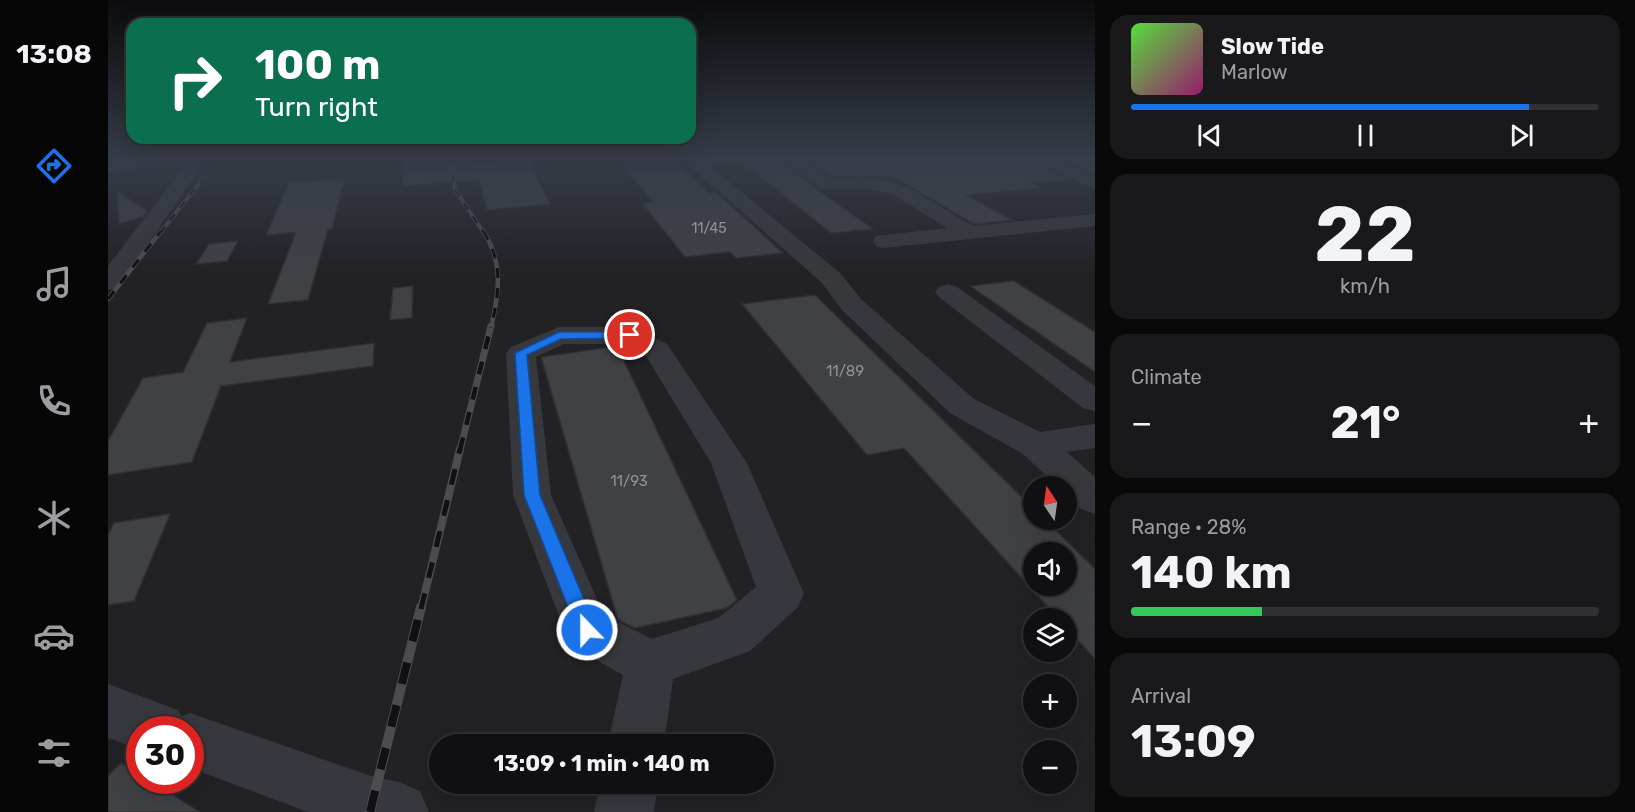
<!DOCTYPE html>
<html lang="en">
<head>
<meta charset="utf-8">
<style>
  body { margin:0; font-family:Rubik,sans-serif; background:#19191b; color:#f1f3f6; height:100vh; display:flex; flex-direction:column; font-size:22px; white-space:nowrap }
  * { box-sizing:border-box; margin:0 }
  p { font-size:20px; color:#9c9d9f }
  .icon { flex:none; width:33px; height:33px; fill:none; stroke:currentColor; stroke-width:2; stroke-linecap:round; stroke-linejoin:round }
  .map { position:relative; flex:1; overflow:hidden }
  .side { display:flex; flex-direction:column; gap:15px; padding:15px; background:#09090a; width:540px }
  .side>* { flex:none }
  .hud { position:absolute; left:18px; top:18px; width:570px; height:126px; border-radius:18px; box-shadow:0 6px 24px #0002,0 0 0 2px #303032; background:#0b6e4f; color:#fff; overflow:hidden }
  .needle { width:39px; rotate:347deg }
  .buttons { position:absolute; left:915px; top:476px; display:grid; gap:12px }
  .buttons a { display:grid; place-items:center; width:54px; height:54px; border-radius:50%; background:#101012; box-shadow:0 6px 24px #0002,0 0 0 2px #303032; font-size:30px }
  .speed { position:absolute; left:18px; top:716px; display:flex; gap:12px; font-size:30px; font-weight:700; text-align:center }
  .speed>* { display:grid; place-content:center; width:78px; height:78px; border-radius:50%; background:#101012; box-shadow:0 6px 24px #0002,0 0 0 2px #303032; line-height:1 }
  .speed .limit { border:9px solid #d22; background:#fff; color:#111 }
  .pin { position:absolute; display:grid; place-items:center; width:51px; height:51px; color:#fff; margin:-26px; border:3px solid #fff; border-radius:50%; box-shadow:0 2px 6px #0007 }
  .me { position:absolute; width:66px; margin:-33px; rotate:338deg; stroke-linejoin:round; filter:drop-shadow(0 0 4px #0008) }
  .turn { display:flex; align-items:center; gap:21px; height:126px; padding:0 30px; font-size:27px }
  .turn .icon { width:78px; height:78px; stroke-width:2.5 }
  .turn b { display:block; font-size:42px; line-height:51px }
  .big { font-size:45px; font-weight:700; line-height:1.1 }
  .side .card { flex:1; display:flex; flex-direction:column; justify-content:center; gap:9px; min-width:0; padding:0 21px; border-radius:18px; background:#19191b }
  .side .dial { align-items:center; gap:0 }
  .dial b { font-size:78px; line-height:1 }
  .song { display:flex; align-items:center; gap:18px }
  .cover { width:72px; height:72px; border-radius:9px; background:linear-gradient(135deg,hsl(110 70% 55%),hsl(320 70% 35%)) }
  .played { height:6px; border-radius:3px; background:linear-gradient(90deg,#1a73e8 85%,#303032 85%) }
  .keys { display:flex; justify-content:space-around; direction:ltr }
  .heat { display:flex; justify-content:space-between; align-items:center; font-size:33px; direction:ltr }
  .charge { height:9px; border-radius:4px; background:linear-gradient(90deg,#34c759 28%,#303032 0) }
  .trip { position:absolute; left:321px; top:734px; width:345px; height:60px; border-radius:30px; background:#101012; box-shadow:0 6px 24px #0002,0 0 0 2px #303032; font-weight:700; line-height:60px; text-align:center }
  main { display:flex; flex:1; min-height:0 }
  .tabs { display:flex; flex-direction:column; width:108px; justify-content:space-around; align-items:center; background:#060607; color:#9c9d9f }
  .tabs .icon { width:42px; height:42px }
  .tabs .current { color:#1a73e8 }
  .tabs b { font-size:27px; color:#f1f3f6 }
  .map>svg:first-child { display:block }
  .built { fill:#222225; fill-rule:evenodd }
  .building { fill:#404145; stroke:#303034; stroke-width:1.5; fill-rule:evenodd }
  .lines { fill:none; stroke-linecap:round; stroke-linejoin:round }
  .minor { fill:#37383d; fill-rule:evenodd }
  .rail-far4-casing { stroke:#4a4c52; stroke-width:4 }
  .rail-far3-casing { stroke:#4a4c52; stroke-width:4.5 }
  .rail-far2-casing { stroke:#4a4c52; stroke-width:7 }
  .rail-far1-casing { stroke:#4a4c52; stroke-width:8 }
  .rail-casing { stroke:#4a4c52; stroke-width:10 }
  .rail-far4 { stroke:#111113; stroke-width:2; stroke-dasharray:8; stroke-linecap:butt }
  .rail-far3 { stroke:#111113; stroke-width:3; stroke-dasharray:10; stroke-linecap:butt }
  .rail-far2 { stroke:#111113; stroke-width:4.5; stroke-dasharray:13; stroke-linecap:butt }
  .rail-far1 { stroke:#111113; stroke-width:5; stroke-dasharray:16; stroke-linecap:butt }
  .rail { stroke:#111113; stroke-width:8; stroke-dasharray:22; stroke-linecap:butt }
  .route { fill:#1a73e8; stroke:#114b97; stroke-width:1.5 }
  .labels { text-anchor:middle; stroke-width:6; stroke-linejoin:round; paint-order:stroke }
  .far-number-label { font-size:14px; fill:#8e929b }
  .number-label { font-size:15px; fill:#8e929b }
</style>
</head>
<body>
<main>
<nav class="tabs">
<b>13:08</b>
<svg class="icon current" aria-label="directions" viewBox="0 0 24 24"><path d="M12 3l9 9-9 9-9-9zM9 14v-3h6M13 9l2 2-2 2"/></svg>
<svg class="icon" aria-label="music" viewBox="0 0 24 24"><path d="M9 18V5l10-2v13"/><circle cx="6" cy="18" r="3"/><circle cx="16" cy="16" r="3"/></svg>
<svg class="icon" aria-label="phone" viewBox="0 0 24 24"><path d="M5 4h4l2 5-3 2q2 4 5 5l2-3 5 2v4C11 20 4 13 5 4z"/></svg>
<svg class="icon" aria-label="climate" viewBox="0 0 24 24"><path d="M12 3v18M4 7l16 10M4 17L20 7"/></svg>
<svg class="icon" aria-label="car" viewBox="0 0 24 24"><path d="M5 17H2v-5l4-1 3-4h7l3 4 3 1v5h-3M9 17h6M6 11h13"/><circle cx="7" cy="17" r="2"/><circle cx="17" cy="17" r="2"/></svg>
<svg class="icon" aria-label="filters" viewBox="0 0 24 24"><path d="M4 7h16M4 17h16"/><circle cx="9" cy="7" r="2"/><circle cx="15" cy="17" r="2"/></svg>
</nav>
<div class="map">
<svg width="987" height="812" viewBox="0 0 987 812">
  <rect width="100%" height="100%" fill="#161618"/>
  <!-- built -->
  <path class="built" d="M15 158H987V812H0V172ZM926 486H958V519H926ZM926 552H958V585H926ZM926 618H958V651H926ZM926 684H958V717H926ZM32 729H82V780H32ZM332 744H656V783H332ZM926 750H958V783H926Z"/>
  <!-- building -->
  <g class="building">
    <path d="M296 158H336L337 165 393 161V158H420L442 204 379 210 371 180 295 186Z"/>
    <path d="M508 158H563L601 193 608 192 675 253 628 258 622 252 577 257 534 203 545 202Z"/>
    <path d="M629 158H671L711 191 765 229 723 233Z"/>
    <path d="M697 158H916L961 180 922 183 933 188 858 195 904 220 866 224 784 176 724 177Z"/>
    <path d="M949 158H987V175Z"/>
    <path d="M236 179 224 229H220L200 300 160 304 188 232 158 235 181 183Z"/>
    <path d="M9 191 39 211 36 216 11 224Z"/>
    <path d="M130 241 119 261 88 264 101 244Z"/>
    <path d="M906 281 987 332V372L862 286Z"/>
    <path d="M305 286 304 318 282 320 285 288Z"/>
    <path d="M707 295 926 509V519H936L987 569V659L958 627V618H950L796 448 759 455 634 304ZM926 552H958V585H926Z"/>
    <path d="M139 318 122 362 266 343 265 366 113 386 84 462 0 475V441L35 378 75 372 99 323Z"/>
    <path d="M509 346 629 600 619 608 527 628 510 620 433 357Z"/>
    <path d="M62 514 26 601 0 605V535L6 523Z"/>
    <path d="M13 763 32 774V780H41L92 812H0V776Z"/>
  </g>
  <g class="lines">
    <!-- minor -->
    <g class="minor">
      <path d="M38 158H105L103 162 89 164V173L9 288 0 290V266L71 173 72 165 0 172V162Z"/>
      <path d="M573 158H592L732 273 753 299 866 399 932 432 987 424V448L959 452 987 477V514L973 509 958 495V486H949L915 454 842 413 735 311 714 283Z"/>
      <path d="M673 158H693L723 179 767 178 800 187 865 226 987 214V226L776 248 768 246 765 241 768 236 839 228 786 195 766 190 712 189Z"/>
      <path d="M918 158H942L987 177V189Z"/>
      <path d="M840 284 849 287 987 386V411L975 408 831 297 827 292 831 287Z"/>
      <path d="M451 327H522L559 344 639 463 696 594 689 608 642 651 565 679 556 744H500L515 675 462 645 405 495 398 353 403 347ZM456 344H516L538 356 603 463 648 587 610 618 544 639 496 615 443 495 428 357Z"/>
      <path d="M0 684 70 710 73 716 82 713 263 776 291 782 312 791 321 812H200L82 768V729H32V749L0 738Z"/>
      <path d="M492 783H550L546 812H486Z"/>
    </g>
    <defs>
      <g id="rail-far4">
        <path d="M343 158 347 190 376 233"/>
        <path d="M52 233 96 177"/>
      </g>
      <g id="rail-far3">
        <path d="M375 231C396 263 391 293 383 328"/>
        <path d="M0 299 53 231"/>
      </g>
      <path id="rail-far2" d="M352 450 383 326"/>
      <path id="rail-far1" d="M313 609 352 449"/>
      <path id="rail" d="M262 812 313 607"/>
    </defs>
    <!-- rail-far4 casing -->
    <use href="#rail-far4" class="rail-far4-casing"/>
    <!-- rail-far3 casing -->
    <use href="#rail-far3" class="rail-far3-casing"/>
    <!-- rail-far2 casing -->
    <use href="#rail-far2" class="rail-far2-casing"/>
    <!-- rail-far1 casing -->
    <use href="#rail-far1" class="rail-far1-casing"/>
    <!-- rail casing -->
    <use href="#rail" class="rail-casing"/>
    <!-- rail-far4 -->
    <use href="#rail-far4" class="rail-far4"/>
    <!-- rail-far3 -->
    <use href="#rail-far3" class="rail-far3"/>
    <!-- rail-far2 -->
    <use href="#rail-far2" class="rail-far2"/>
    <!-- rail-far1 -->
    <use href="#rail-far1" class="rail-far1"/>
    <!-- rail -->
    <use href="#rail" class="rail"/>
  </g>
  <!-- sky -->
  <linearGradient id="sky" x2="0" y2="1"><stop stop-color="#0c0c0d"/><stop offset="0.58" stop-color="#363c48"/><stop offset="1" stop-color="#363c48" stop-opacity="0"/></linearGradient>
  <rect width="987" height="272" fill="url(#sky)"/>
  <!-- route -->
  <path class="route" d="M522 332 526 333V338L453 339 419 355 432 495 489 630 486 636 479 639 472 636 469 630 416 495 407 353 451 332Z"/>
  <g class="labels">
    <!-- far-number labels -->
    <g class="far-number-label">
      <text x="601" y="233">11/45</text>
    </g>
    <!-- number labels -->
    <g class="number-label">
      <text x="737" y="376">11/89</text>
      <text x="521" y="486">11/93</text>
    </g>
  </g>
</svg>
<div class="buttons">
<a><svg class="needle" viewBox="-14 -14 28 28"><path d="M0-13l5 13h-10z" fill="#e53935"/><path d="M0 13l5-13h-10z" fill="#9c9d9f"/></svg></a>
<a><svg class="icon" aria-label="sound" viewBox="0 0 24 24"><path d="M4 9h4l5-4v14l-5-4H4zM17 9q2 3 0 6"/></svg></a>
<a><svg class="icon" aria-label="layers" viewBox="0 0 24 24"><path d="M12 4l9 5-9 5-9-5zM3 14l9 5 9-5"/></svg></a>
<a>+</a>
<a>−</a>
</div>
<div class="speed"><div class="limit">30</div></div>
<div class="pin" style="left:522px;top:335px;background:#d93025"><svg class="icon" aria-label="arrive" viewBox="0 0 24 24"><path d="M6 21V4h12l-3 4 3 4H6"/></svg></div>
<svg class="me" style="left:479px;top:630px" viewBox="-20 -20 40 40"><circle r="17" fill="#1a73e8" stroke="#fff" stroke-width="3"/><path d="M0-11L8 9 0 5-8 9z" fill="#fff"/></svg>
<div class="trip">13:09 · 1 min · 140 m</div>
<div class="hud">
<div class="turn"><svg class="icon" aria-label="right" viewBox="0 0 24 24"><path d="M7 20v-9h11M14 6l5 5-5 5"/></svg><div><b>100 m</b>Turn right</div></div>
</div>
</div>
<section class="side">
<div class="card">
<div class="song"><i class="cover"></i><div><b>Slow Tide</b><p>Marlow</p></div></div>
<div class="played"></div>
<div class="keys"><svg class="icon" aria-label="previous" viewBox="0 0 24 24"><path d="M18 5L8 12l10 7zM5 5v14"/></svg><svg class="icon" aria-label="pause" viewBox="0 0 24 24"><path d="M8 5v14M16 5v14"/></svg><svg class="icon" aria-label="next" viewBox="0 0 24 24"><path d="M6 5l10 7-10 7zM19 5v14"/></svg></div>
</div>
<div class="card dial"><b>22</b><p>km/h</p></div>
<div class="card"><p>Climate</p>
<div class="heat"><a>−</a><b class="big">21°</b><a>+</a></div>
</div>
<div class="card"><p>Range · 28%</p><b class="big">140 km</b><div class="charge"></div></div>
<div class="card"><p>Arrival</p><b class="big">13:09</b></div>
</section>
</main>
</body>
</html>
